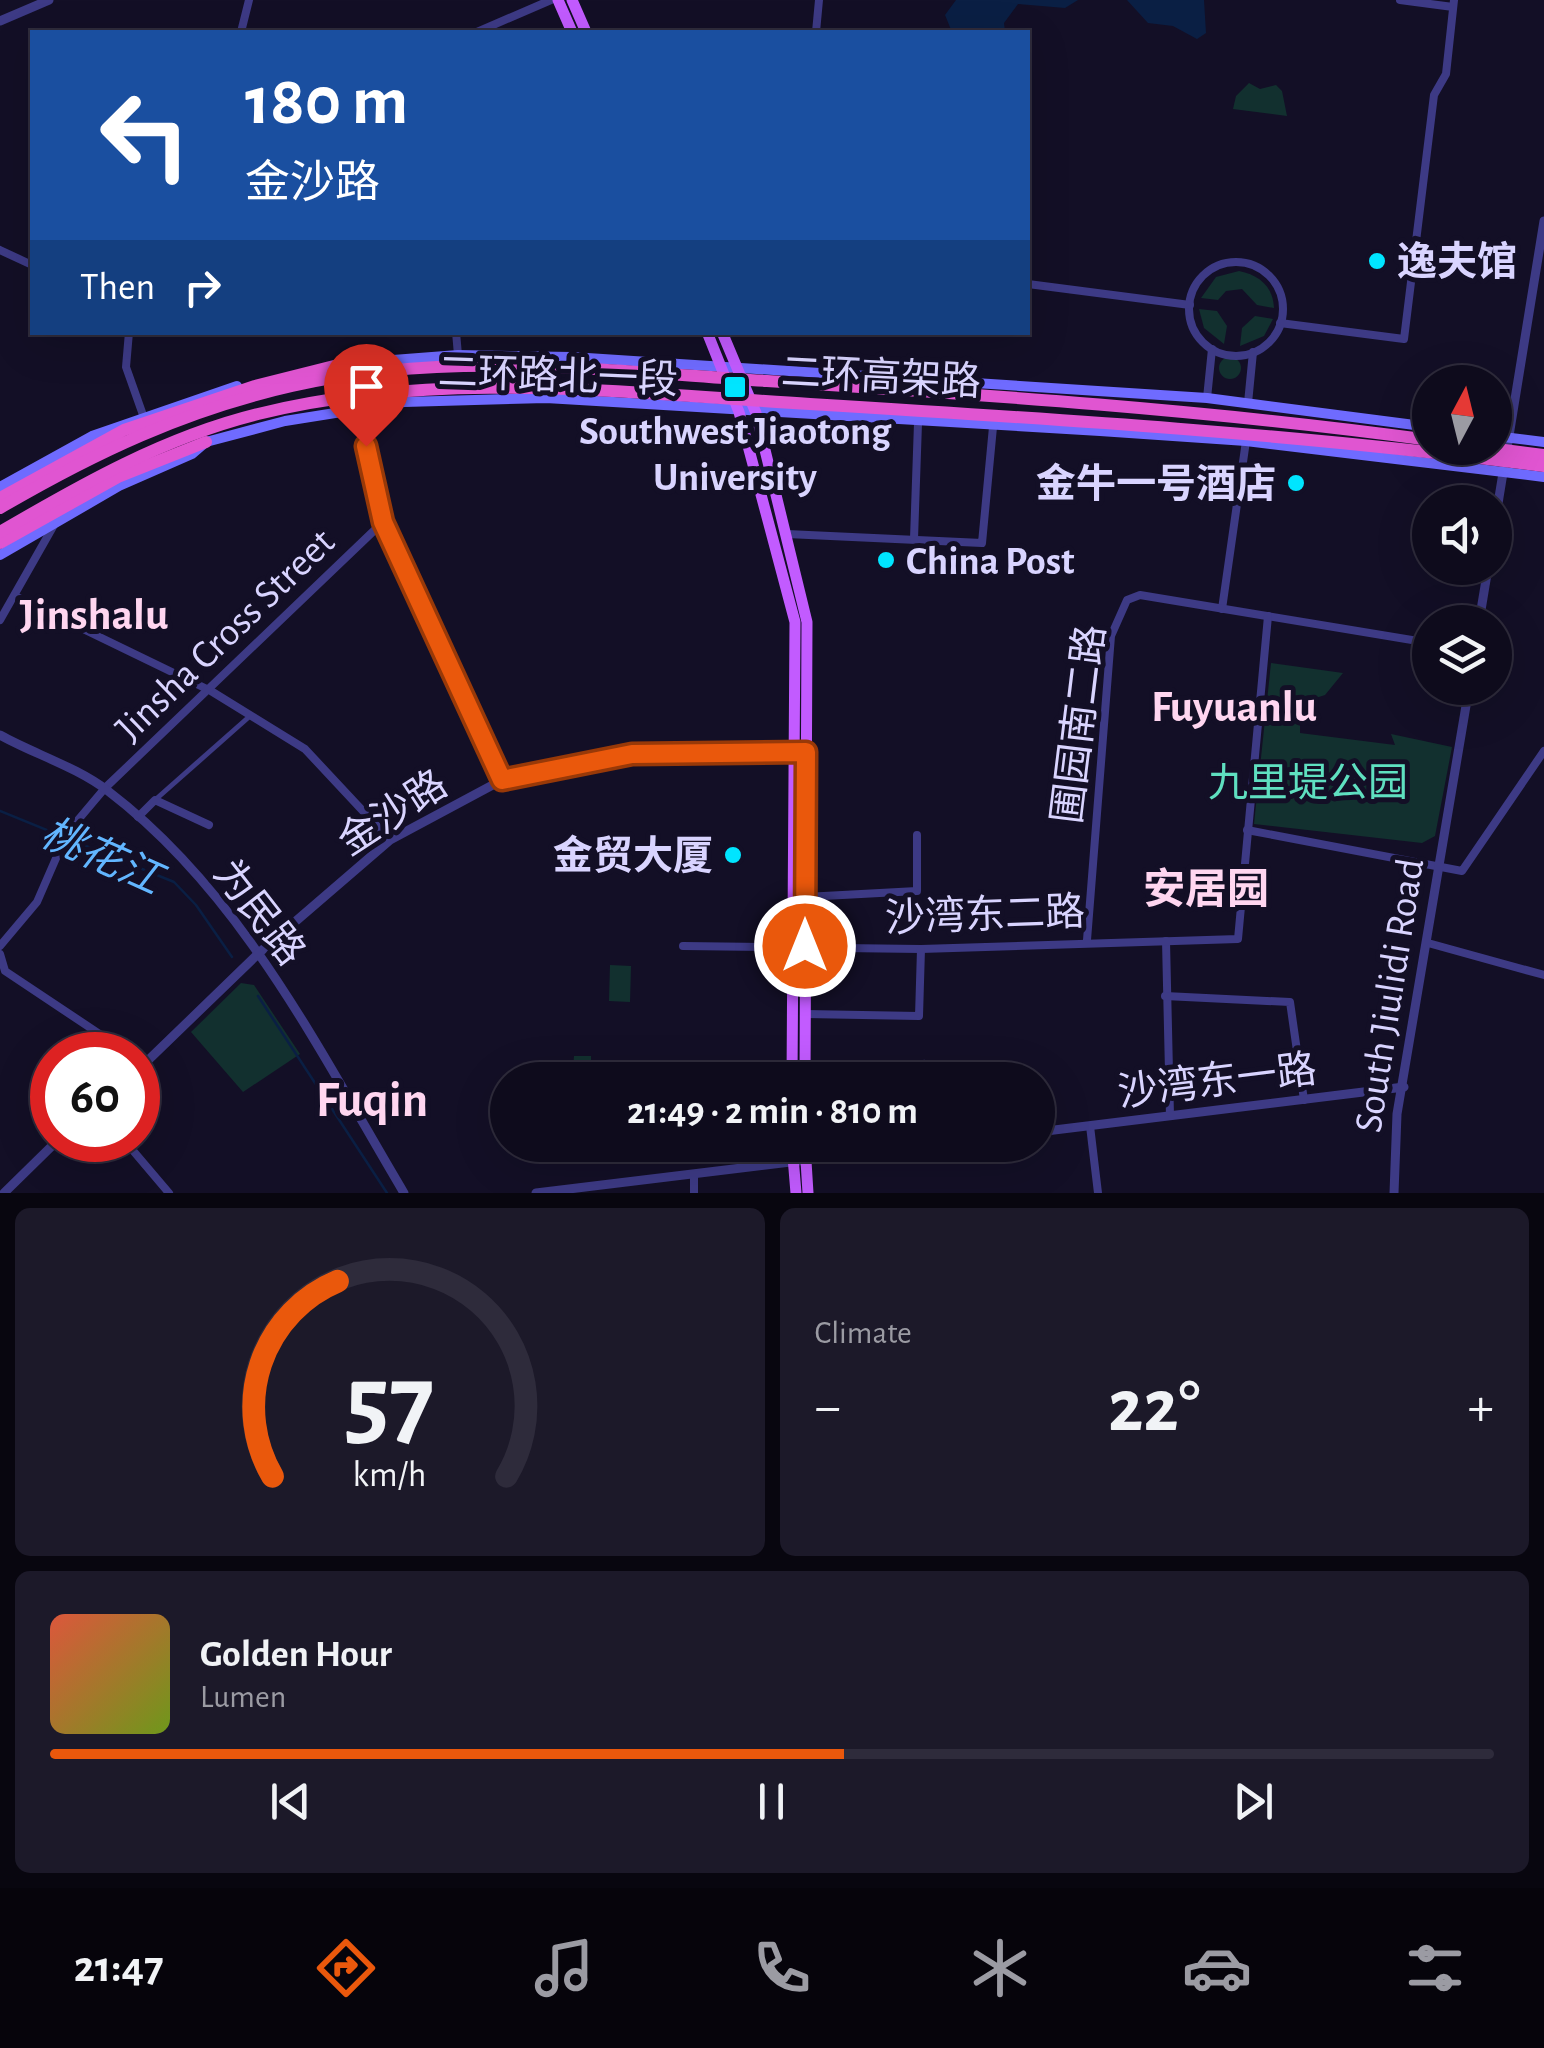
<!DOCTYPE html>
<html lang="en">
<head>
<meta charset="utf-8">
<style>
  body { margin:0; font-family:"Alegreya Sans","Noto Sans SC",sans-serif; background:#1c1929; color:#f1f3f6; height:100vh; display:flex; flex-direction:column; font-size:38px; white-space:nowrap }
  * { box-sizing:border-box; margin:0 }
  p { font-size:32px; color:#9b9ba3 }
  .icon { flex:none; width:55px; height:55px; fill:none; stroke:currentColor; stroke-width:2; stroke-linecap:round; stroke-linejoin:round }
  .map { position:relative; height:1193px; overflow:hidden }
  .drawer { display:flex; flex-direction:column; gap:15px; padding:15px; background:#08060f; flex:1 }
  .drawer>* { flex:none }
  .guide { position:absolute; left:30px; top:30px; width:1000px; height:305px; border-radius:0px; box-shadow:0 10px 40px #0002,0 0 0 2px #2e2b3b; background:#1a4fa0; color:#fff; overflow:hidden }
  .needle { width:65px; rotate:7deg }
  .buttons { position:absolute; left:1412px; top:365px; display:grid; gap:20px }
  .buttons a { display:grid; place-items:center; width:100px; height:100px; border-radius:50%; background:#0e0b1c; box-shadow:0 10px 40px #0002,0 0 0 2px #2e2b3b; font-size:50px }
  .speed { position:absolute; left:30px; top:1032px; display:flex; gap:20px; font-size:50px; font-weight:700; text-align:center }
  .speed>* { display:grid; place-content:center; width:130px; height:130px; border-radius:50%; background:#0e0b1c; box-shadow:0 10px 40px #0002,0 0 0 2px #2e2b3b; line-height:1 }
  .speed .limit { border:15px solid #d22; background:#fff; color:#111 }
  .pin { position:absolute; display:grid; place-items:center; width:85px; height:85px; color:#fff; margin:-102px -42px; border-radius:50% 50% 50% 0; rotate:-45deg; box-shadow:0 0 10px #0007 }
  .pin .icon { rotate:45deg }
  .me { position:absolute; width:110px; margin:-55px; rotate:0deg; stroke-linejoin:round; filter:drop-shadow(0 0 8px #0008) }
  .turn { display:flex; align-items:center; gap:35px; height:210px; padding:0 50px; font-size:45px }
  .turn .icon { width:130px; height:130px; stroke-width:2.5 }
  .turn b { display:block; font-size:70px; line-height:85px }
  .then { display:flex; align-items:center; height:95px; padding:0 50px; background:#0003; gap:20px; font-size:38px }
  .big { font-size:75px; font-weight:700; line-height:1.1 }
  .drawer .tile { flex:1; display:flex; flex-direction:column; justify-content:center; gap:15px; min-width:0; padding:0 35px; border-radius:15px; background:#1c1929 }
  .drawer .dial { align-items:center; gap:0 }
  .dial svg { height:260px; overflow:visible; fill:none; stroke:#2e2b3b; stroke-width:7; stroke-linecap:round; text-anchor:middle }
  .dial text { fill:#f1f3f6; stroke:none }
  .song { display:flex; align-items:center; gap:30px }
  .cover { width:120px; height:120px; border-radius:15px; background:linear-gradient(135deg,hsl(10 70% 55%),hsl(80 70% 35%)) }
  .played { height:10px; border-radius:5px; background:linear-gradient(90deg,#ea580c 55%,#2e2b3b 55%) }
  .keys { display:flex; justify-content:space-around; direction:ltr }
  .heat { display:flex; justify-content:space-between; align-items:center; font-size:55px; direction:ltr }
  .drawer .tiles { flex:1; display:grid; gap:15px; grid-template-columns:1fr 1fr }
  .tile:last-child { grid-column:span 2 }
  .trip { position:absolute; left:490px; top:1062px; width:565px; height:100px; border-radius:50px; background:#0e0b1c; box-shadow:0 10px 40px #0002,0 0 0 2px #2e2b3b; font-weight:700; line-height:100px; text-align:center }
  .dock { display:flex; height:160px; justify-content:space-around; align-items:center; background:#06040b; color:#9b9ba3 }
  .dock .icon { width:70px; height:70px }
  .dock .selected { color:#ea580c }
  .dock b { font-size:45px; color:#f1f3f6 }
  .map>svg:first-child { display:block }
  .green { fill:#12302f }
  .water { fill:#0a1f44 }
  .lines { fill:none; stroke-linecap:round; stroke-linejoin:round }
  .stream { stroke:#0a1f44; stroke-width:2.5 }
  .pedestrian { stroke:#3d3a85; stroke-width:5 }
  .minor { stroke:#3d3a85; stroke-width:8 }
  .tertiary { stroke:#3d3a85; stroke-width:9 }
  .secondary { stroke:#6f6bff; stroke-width:10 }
  .primary { stroke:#c25bff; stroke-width:11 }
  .trunk { stroke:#e055d1; stroke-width:12 }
  .trunk-bridge { stroke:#e055d1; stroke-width:12 }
  .route-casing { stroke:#983908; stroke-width:25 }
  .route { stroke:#ea580c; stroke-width:18 }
  .poi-dot { fill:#00e5ff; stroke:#130f26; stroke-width:4 }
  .labels { text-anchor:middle; stroke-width:10; stroke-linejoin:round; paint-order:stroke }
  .poi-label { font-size:40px; font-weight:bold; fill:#d9d4ff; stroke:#130f26; text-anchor:start }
  .street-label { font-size:40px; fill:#d9d4ff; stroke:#130f26 }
  .park-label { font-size:40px; fill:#5fe0c0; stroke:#130f26 }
  .water-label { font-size:42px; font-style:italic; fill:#62b6ff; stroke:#130f26 }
  .neighbourhood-label { font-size:42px; font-weight:bold; fill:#ffd6f0; stroke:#130f26 }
  .quarter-label { font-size:45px; font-weight:bold; fill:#ffd6f0; stroke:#130f26 }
  .district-label { font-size:50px; font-weight:bold; fill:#ffd6f0; stroke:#130f26 }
</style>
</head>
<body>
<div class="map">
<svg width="1544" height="1193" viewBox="0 0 1544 1193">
  <rect width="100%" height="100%" fill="#130f26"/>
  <!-- green -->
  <g class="green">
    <path d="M1249 83 1260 89 1276 85 1282 91 1287 116 1233 109 1236 96Z"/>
    <path d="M1239 271C1259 275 1273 286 1274 308L1257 305 1242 289 1226 291 1218 300 1201 298 1216 277Z"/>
    <path d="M1199 309 1217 311 1227 326 1224 344 1204 328Z"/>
    <path d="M1255 316 1273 319 1264 336 1240 346 1242 328Z"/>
    <circle cx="1230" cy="368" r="11"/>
    <path d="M1271 663 1343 673 1325 695 1300 703V733L1395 745 1391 734 1452 747 1435 836 1422 843 1254 824Z"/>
    <path d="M610 965 631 966 630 1002 609 1001Z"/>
    <path d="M241 983 254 985 300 1054 243 1092 191 1032Z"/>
    <path d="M574 1056H591V1080H535V1069H573Z"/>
  </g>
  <!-- water -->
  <g class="water">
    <path d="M956 0H1078L1065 8 1018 4 1004 23 1005 32H952L945 15Z"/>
    <path d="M1127 0H1204L1206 33 1197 39 1173 26 1148 23Z"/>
  </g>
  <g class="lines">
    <!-- stream -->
    <g class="stream">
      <path d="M0 811 174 882 196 905 232 957"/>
      <path d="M258 996 387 1193"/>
    </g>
    <!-- pedestrian -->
    <path class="pedestrian" d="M155 800 250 716"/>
    <!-- minor -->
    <g class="minor">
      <path d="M1400 0 1453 7"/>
      <path d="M241 32 249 0"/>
      <path d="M477 32 551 0"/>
      <path d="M816 32 819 0"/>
      <path d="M0 250 32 265"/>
      <circle cx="1236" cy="309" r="47"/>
      <path d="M1028 284 1190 305"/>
      <path d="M1280 323 1404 339 1434 95 1446 74 1454 0"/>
      <path d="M129 332 126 367 143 415"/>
      <path d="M456 332 458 355"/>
      <path d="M1207 398 1212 349"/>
      <path d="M1248 403 1253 352"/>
      <path d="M357 408 383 522 502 780"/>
      <path d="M787 534 982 543 993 427"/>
      <path d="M914 539 918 423"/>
      <path d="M15 596 211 691 305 749 390 840"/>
      <path d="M1222 609 1246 441"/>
      <path d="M0 620 54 525"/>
      <path d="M138 817 155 800 209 825"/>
      <path d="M1247 830 1462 871 1544 751"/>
      <path d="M805 897 917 891V835"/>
      <path d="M1087 940 1111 636 1127 600 1140 595 1430 643"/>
      <path d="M1166 941 1170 1116"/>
      <path d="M1428 943 1544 975"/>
      <path d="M0 946 37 902 67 833 105 788 383 522"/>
      <path d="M683 946 921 949 1238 939 1268 616"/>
      <path d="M0 954 5 971 131 1055"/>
      <path d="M1165 996 1290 1002 1304 1100"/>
      <path d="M805 1014 919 1016 921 949"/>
      <path d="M901 1080 924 1064"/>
      <path d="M1090 1126 1098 1193"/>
      <path d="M124 1140 169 1193"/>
      <path d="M694 1174V1193"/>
    </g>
    <!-- tertiary -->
    <g class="tertiary">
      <path d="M0 21 49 0"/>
      <path d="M1495 522 1544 221"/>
      <path d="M1479 622 1488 568"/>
      <path d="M0 735C34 754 77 767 108 791 242 893 320 1052 404 1193"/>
      <path d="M138 1070 260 952 390 840 502 780 632 753 799 752"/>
      <path d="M1038 1132 1404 1087"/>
      <path d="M4 1193 58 1140"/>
      <path d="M536 1193 931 1145"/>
      <path d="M1394 1193 1397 1114 1469 688"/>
    </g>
    <!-- secondary -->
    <g class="secondary">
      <path d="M341 364 458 355 572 357 1207 398 1430 427"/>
      <path d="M1495 436 1544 442"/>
      <path d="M0 487 92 436 237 386"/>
      <path d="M0 555 119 486 192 454 206 442 285 421 404 402 546 398 1100 431 1246 441 1544 477"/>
    </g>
    <!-- primary -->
    <g class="primary">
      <path d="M558 0 572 32"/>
      <path d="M572 0 586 32"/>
      <path d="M707 332 739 412 795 622 792 1080"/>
      <path d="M722 332 756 413 807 622 805 1080"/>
      <path d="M792 1145 796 1193"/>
      <path d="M805 1145 808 1193"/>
    </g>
    <!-- trunk -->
    <g class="trunk">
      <path d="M0 498 124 430 255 386 346 363"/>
      <path d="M0 543 118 477 206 442"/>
    </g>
    <!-- trunk-bridge -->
    <g class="trunk-bridge">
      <path d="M1489 448 1544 455"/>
      <path d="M0 508C94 453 185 410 292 386 447 350 610 371 767 381 989 395 1209 410 1430 440"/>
      <path d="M0 532C82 484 165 437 258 414 438 369 627 393 810 404 1055 419 1300 434 1544 466"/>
    </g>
  </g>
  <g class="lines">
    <defs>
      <path id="route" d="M366 446 383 522 502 780 632 754 806 752 805 946"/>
    </defs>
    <!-- route casing -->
    <use href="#route" class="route-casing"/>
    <!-- route -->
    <use href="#route" class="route"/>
  </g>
  <!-- markers -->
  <g class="poi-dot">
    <circle cx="1377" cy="261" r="10"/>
    <rect x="723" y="375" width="24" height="24" rx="5"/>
    <circle cx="1296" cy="483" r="10"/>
    <circle cx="886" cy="560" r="10"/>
    <circle cx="733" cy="855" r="10"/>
  </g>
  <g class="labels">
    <!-- poi labels -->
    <g class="poi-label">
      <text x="1397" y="275">逸夫馆</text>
      <text x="735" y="444" text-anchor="middle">Southwest Jiaotong<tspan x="735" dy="46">University</tspan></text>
      <text x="1276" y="497" text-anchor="end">金牛一号酒店</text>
      <text x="906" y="574">China Post</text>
      <text x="713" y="869" text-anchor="end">金贸大厦</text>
    </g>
    <!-- street labels -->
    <g class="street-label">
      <text transform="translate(558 375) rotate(2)" y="14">二环路北一段</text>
      <text transform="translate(881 376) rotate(3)" y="14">二环高架路</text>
      <text transform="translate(224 634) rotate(-44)" y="14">Jinsha Cross Street</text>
      <text transform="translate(1078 724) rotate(-83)" y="14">圃园南二路</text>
      <text transform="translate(392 812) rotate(-33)" y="14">金沙路</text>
      <text transform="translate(260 912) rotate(52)" y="14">为民路</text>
      <text transform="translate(985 914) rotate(-2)" y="14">沙湾东二路</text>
      <text transform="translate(1388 995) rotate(-81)" y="14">South Jiulidi Road</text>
      <text transform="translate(1217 1080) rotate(-7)" y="14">沙湾东一路</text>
    </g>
    <!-- park labels -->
    <g class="park-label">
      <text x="1308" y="796">九里堤公园</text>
    </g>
    <!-- water labels -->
    <g class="water-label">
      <text transform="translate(102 855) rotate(24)" y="15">桃花江</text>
    </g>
    <!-- neighbourhood labels -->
    <g class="neighbourhood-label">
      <text x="1206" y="903">安居园</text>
    </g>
    <!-- quarter labels -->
    <g class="quarter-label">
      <text x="94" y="629">Jinshalu</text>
      <text x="1234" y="721">Fuyuanlu</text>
    </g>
    <!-- district labels -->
    <g class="district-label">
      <text x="372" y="1116">Fuqin</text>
    </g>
  </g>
</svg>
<div class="buttons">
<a><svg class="needle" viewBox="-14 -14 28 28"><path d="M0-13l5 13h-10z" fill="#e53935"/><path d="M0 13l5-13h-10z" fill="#9b9ba3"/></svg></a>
<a><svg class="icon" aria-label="sound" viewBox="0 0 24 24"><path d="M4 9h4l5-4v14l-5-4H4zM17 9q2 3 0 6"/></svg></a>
<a><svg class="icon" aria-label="layers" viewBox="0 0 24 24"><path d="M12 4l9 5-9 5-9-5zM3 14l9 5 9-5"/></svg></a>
</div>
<div class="speed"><div class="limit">60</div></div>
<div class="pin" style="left:366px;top:446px;background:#d93025"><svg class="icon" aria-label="arrive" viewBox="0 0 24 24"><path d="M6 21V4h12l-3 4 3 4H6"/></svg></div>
<svg class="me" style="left:805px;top:946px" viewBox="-20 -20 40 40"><circle r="17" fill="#ea580c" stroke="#fff" stroke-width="3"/><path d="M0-11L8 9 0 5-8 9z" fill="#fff"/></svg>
<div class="trip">21:49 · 2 min · 810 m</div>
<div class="guide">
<div class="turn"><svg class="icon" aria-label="left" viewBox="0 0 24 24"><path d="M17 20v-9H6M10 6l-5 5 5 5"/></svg><div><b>180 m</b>金沙路</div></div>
<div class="then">Then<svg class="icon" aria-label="right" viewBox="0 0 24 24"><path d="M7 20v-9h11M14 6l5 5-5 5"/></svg></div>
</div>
</div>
<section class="drawer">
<div class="tiles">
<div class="tile dial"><svg viewBox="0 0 100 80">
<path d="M14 69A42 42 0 1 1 86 69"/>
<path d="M14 69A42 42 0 0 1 34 9" stroke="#ea580c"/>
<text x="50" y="56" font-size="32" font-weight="700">57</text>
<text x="50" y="72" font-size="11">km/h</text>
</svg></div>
<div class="tile"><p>Climate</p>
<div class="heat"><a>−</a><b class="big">22°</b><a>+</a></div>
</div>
<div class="tile">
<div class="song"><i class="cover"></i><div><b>Golden Hour</b><p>Lumen</p></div></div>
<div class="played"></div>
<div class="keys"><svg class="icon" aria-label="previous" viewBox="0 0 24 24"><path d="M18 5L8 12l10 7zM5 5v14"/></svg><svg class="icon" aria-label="pause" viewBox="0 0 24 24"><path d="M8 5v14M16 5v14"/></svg><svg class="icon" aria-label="next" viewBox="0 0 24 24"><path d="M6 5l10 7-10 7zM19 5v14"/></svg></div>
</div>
</div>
</section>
<nav class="dock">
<b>21:47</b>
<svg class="icon selected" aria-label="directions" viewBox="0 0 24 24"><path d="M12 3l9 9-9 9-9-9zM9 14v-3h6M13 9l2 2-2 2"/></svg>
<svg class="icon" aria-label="music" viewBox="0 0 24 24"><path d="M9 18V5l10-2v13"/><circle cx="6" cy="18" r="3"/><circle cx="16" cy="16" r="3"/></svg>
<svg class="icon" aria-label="phone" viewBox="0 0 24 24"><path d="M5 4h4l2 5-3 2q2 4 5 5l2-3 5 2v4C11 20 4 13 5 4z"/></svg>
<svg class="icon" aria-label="climate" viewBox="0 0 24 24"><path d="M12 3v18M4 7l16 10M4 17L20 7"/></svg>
<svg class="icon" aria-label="car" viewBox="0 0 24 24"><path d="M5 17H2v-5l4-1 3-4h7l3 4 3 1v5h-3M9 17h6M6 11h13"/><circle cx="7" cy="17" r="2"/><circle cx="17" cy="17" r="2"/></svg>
<svg class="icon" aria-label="filters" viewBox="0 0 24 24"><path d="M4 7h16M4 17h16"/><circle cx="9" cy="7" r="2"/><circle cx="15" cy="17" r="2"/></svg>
</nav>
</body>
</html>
